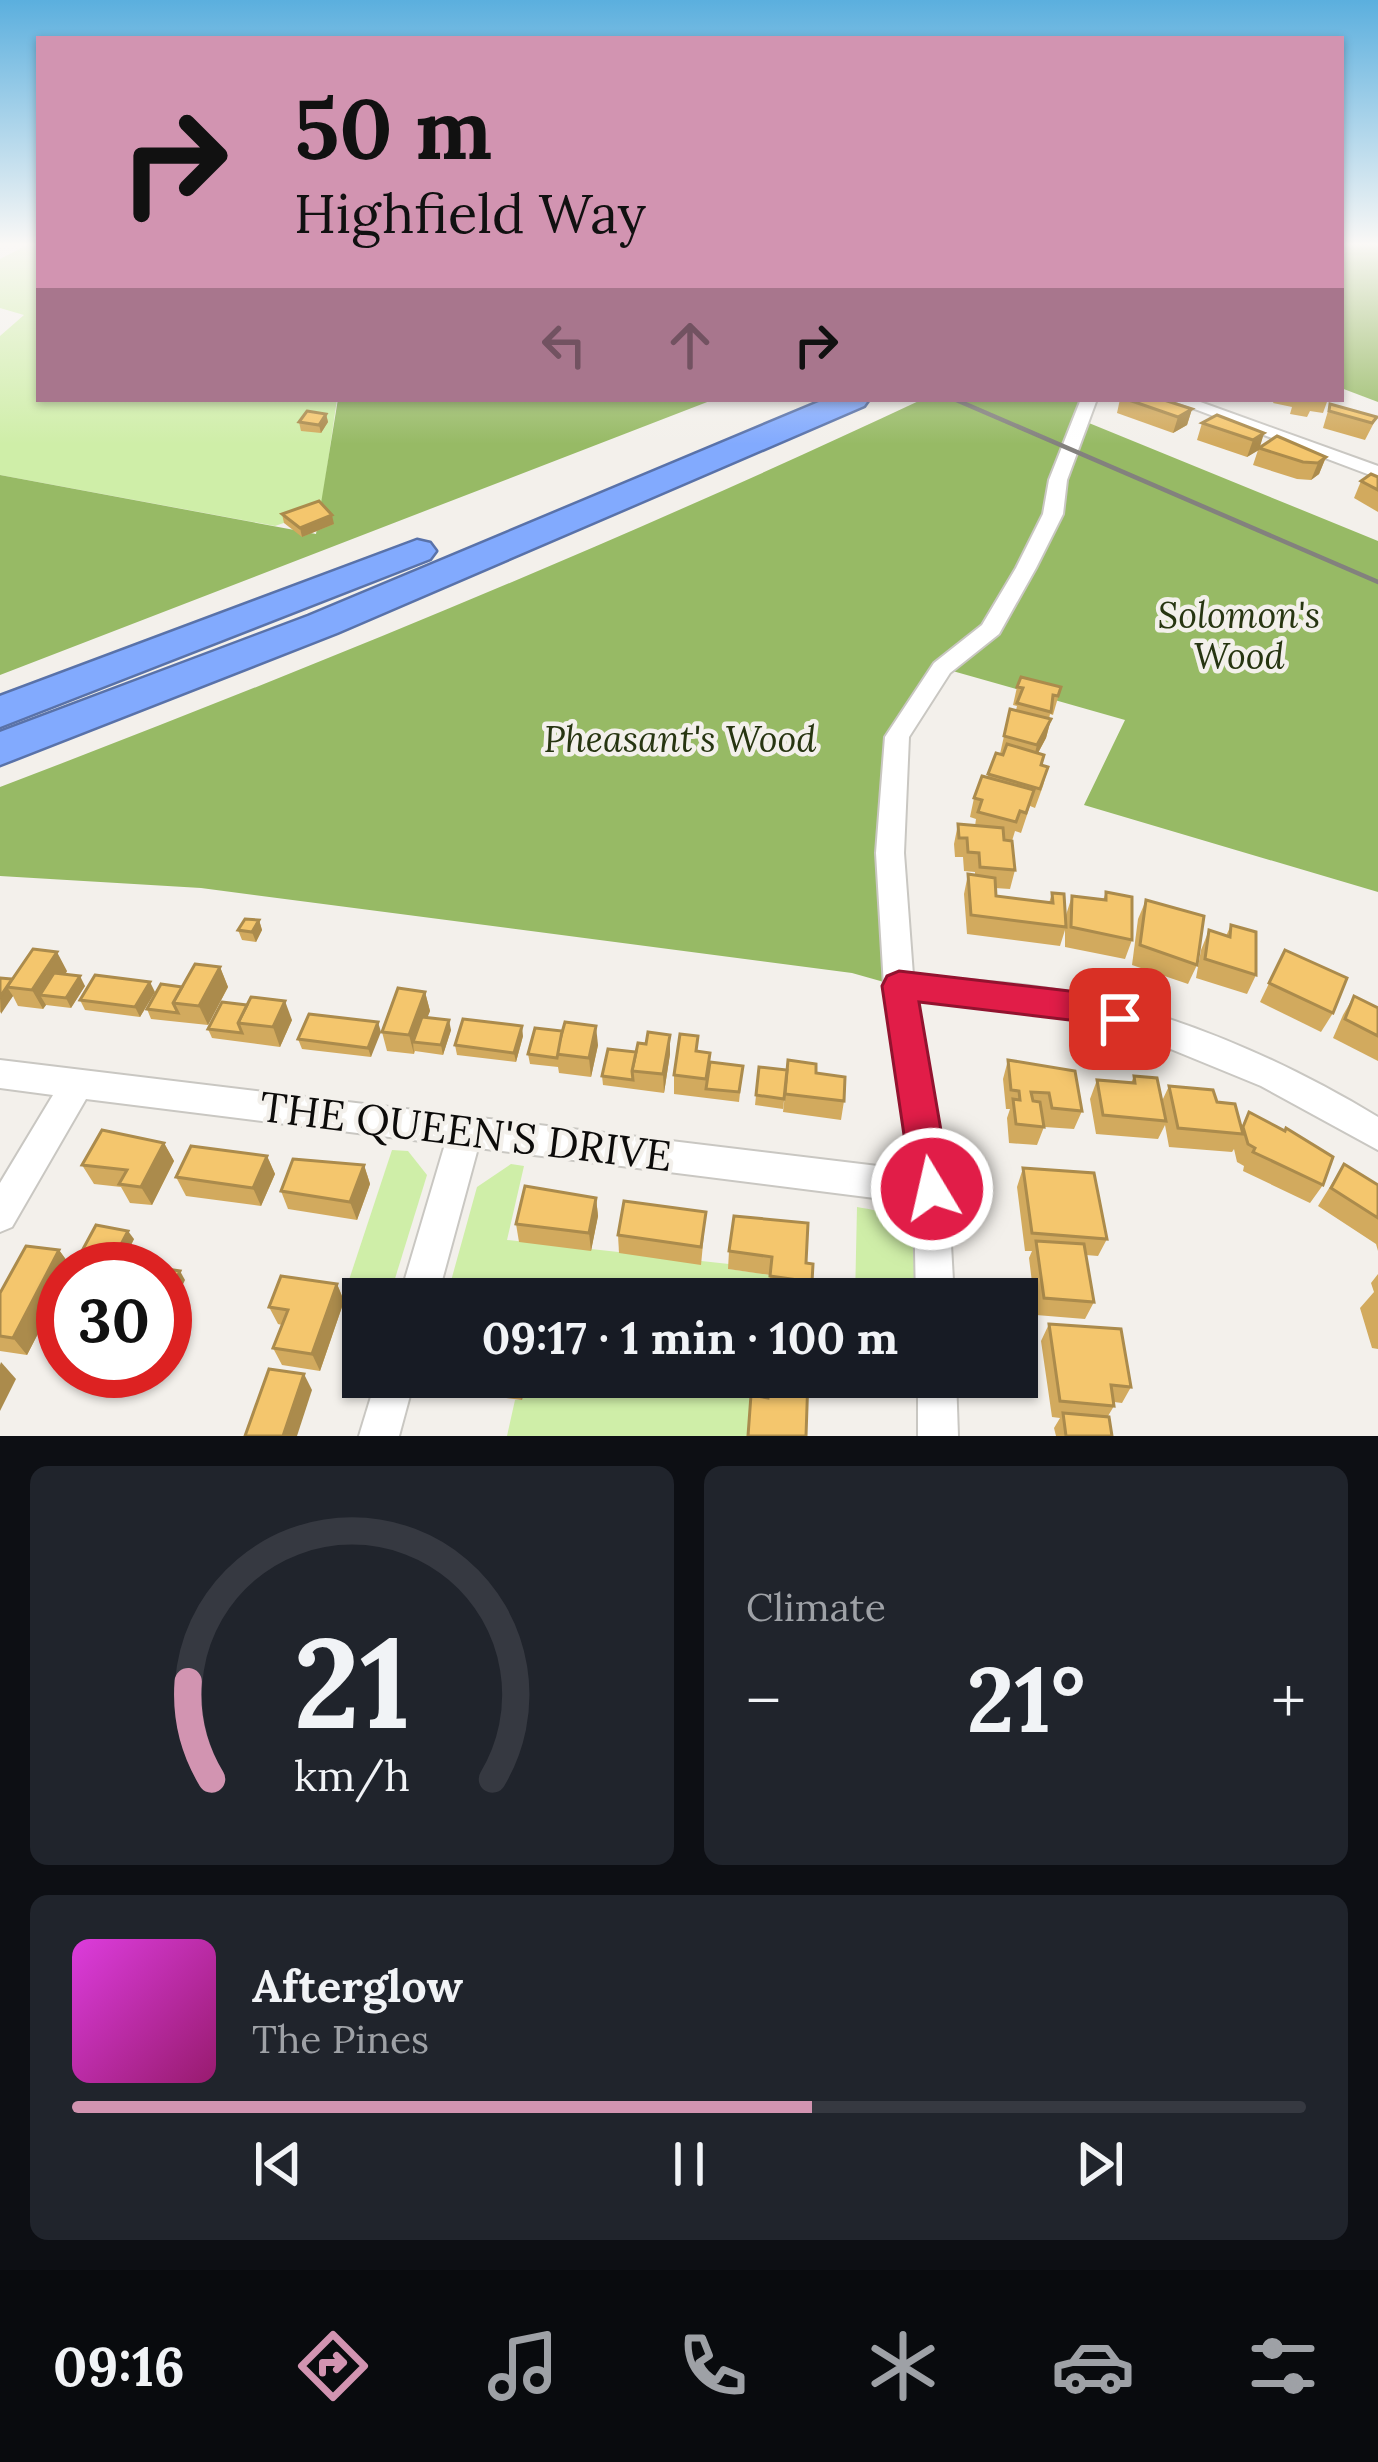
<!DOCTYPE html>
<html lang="en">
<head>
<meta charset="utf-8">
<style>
  body { margin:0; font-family:Lora,serif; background:#20242c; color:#f1f3f6; height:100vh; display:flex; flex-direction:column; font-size:45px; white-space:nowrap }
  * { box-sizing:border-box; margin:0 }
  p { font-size:39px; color:#9ea1a6 }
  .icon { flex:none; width:66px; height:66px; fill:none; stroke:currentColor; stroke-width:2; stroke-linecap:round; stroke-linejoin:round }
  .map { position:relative; height:1436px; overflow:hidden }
  .details { display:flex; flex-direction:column; gap:30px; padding:30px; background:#0d0f14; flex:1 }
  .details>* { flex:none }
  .hud { position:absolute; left:36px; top:36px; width:1308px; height:366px; border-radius:0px; box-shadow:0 3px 9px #0004; background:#d294b1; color:#111; overflow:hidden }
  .speed { position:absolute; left:36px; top:1242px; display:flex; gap:24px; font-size:60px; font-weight:700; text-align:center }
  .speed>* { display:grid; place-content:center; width:156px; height:156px; border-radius:50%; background:#171b24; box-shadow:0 3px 9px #0004; line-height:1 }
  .speed .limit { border:18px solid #d22; background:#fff; color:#111 }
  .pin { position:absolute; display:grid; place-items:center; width:102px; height:102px; color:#fff; margin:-51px; border-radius:24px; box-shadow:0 6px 18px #0006 }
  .me { position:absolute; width:132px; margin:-66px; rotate:351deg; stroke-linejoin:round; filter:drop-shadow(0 0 9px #0008) }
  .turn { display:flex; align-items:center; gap:42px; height:252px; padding:0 60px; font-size:54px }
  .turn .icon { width:156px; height:156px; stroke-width:2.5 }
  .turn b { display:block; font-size:84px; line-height:102px }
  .lanes { display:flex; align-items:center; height:114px; padding:0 60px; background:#0003; justify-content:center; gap:60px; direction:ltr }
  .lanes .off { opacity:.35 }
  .big { font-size:90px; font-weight:700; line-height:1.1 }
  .details .widget { flex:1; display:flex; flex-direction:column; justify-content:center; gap:18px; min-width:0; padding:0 42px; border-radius:18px; background:#20242c }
  .details .dial { align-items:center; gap:0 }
  .dial svg { height:312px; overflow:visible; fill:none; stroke:#363941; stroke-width:7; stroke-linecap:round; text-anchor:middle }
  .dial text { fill:#f1f3f6; stroke:none }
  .song { display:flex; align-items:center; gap:36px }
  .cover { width:144px; height:144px; border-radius:18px; background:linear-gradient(135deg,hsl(300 70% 55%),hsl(320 70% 35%)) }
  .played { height:12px; border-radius:6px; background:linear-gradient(90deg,#d294b1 60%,#363941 60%) }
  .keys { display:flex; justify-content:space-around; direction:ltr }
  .heat { display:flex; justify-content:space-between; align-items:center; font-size:66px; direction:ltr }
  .details .tiles { flex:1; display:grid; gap:30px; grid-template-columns:1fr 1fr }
  .widget:last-child { grid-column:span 2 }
  .trip { position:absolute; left:342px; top:1278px; width:696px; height:120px; border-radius:0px; background:#171b24; box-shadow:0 3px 9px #0004; font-weight:700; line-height:120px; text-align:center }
  .dock { display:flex; height:192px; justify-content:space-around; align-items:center; background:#090b0e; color:#9ea1a6 }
  .dock .icon { width:84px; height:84px }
  .dock .on { color:#d294b1 }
  .dock b { font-size:54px; color:#f1f3f6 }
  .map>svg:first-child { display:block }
  .green { fill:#cfeea8 }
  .forest { fill:#97ba65 }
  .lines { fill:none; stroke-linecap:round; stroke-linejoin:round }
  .street-casing { stroke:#c9c7c2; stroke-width:4 }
  .highway-casing { stroke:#5972a9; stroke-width:5 }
  .street { fill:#fff; fill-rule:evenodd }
  .highway { fill:#82aafe; fill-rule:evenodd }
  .rail { stroke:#83817e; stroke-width:4.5 }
  .wall { fill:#d2aa5e }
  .shaded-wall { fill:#ab8b4c }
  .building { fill:#f4c66d; stroke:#ab8b4c; stroke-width:3 }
  .route { fill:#e11d48; stroke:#92132f; stroke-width:3 }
  .labels { text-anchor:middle; stroke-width:9; stroke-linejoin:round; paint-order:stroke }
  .park-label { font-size:36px; font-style:italic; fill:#273511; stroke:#f3f0eb }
  .near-street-label { font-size:42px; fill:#0c0b0a; stroke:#f3f0eb }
</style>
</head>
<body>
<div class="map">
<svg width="1378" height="1436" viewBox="0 0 1378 1436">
  <rect width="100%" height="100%" fill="#f3f0eb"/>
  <!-- green -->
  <g class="green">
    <path d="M31 243H39V399H337L321 510 275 526 0 475V336L24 315 0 308V259Z"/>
    <path d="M392 1150 408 1151 427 1175 389 1298 345 1292Z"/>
    <path d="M511 1164 524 1166 507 1240 729 1264V1269L770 1275 769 1294 804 1299H446L477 1187Z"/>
    <path d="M857 1207C927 1218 917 1236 920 1299H855Z"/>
    <path d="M527 1377H769L766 1414 748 1436H507L515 1400H522Z"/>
  </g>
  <!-- forest -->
  <g class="forest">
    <path d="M1341 243H1378V402L1341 388Z"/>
    <path d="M338 399H715L0 675V475L316 534Z"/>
    <path d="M923 399H1089L1084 421 1378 541V892L1084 805 1125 720 942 668 897 737 891 984 852 973 201 888 0 876V787C312 668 621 541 923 399Z"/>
  </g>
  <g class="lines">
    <defs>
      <g id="street">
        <path d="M1081 399H1097L1067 480 1063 514 1036 568 999 634 950 673 909 737 904 853 913 975C962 980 1012 982 1061 991 1172 1011 1282 1059 1378 1117V1150L1261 1086 1156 1043 1060 1016 916 1000 948 1189 954 1299H916L914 1203 478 1148 437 1299H399L445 1144 86 1099 12 1227 0 1232V1183L53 1095 0 1088V1060L911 1170 884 986 876 853 885 737 934 663 982 625 1016 568 1043 514 1049 480Z"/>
        <path d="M1168 399H1192L1378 466V478Z"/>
        <path d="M377 1377H415L399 1436H359Z"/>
        <path d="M918 1377H956L958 1436H918Z"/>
      </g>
      <g id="highway">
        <path d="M826 399H869L864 406 337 633 0 765V732L308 616Z"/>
        <path d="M417 540 430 543 436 551 430 559 0 727V696Z"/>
      </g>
    </defs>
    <!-- street casing -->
    <use href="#street" class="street-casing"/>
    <!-- highway casing -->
    <use href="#highway" class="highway-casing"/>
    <!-- street -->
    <use href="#street" class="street"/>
    <!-- highway -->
    <use href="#highway" class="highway"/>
    <!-- rail -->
    <path class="rail" d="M954 399 1378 582"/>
  </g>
  <!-- wall -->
  <g class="wall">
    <path d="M1120 399H1161L1192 409 1187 425 1173 433 1117 413Z"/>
    <path d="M1275 399H1328L1323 413 1310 411 1307 417 1290 414 1292 407 1273 403Z"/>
    <path d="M1330 404 1377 417 1365 440 1323 428Z"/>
    <path d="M326 414 328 422 321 433 301 431 299 422Z"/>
    <path d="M1202 423 1264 433 1259 448 1326 457 1319 474 1311 480 1297 479 1253 465 1258 450 1247 457 1197 440Z"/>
    <path d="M1378 477V512L1354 498 1361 481Z"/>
    <path d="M282 514 334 524 302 537 284 523Z"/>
    <path d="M1017 687H1061L1053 715 1050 714 1049 719H1051L1046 738 1038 753 1042 765 1048 767 1043 786 1035 808 1030 806 1021 833 1015 831 1012 841 1015 870 1010 889 995 888 996 896 1049 903 1052 893 1066 915 1072 896 1103 900 1106 892 1132 940 1125 959 1065 947V930L1060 946 967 934 964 894 968 874 975 875V872L964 871 963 857H955L954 844 958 824 975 826 976 819 970 817 974 798 987 778 996 753 1000 754 1010 709 1016 710 1017 706 1013 705Z"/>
    <path d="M1146 900 1197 965 1188 984 1132 965 1138 919Z"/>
    <path d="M259 920 262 930 256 942 242 940 238 930Z"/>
    <path d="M1231 925 1256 975 1247 994 1196 978 1201 950 1209 930 1226 936Z"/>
    <path d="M1285 950 1333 1013 1321 1032 1260 1002Z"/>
    <path d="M220 967 228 987 208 1025 151 1019 147 1009 182 987Z"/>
    <path d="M67 971 65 975 85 986 71 1008 46 1005 43 1009 18 1006 13 996 0 1013V978L12 979Z"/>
    <path d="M155 992 140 1017 85 1010 80 1000Z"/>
    <path d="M425 992 430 1011 427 1017 451 1030 443 1055 415 1051 414 1054 387 1051 382 1032Z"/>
    <path d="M1354 996 1378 1008V1061L1333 1038 1343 1015Z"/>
    <path d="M222 1002 292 1020 280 1047 212 1038 208 1029Z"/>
    <path d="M378 1022 371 1057 302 1049 298 1039Z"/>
    <path d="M523 1036 516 1062 457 1055 455 1045Z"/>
    <path d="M598 1045 591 1077 559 1073 558 1067 530 1064 528 1054Z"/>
    <path d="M698 1051 710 1062 743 1066 739 1102 674 1094V1075Z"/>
    <path d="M636 1052 670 1054 664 1093 603 1085 602 1076Z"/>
    <path d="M1008 1060 1082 1111 1074 1129 1045 1127 1042 1112 1044 1127 1037 1145 1009 1143 1007 1118 1010 1109H1006L1003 1079Z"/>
    <path d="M759 1067 816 1073 844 1101 841 1120 783 1112 786 1085 783 1109 755 1105Z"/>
    <path d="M1134 1076 1162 1101 1169 1086 1217 1102 1241 1128 1249 1112 1323 1185 1310 1203 1243 1171 1244 1166 1237 1162 1234 1149 1232 1152 1169 1147 1165 1125 1158 1139 1096 1134 1090 1099 1097 1080 1131 1083Z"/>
    <path d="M164 1143 174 1161 152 1205 130 1203 121 1187 94 1184 82 1165Z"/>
    <path d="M267 1156 275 1174 261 1206 186 1196 176 1177Z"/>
    <path d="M1344 1164 1378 1185V1251L1376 1244 1318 1206Z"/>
    <path d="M364 1165 370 1184 357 1220 288 1209 281 1191Z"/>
    <path d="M1023 1168 1107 1239 1098 1256 1086 1255 1094 1302 1085 1319 1036 1315 1029 1258 1032 1251H1025L1017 1187Z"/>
    <path d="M596 1198 598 1216 591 1251 519 1242 516 1224Z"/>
    <path d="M706 1212 701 1265 619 1253 618 1235Z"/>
    <path d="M134 1239 122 1263 89 1257 83 1249Z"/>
    <path d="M59 1250 72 1268 63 1269V1285L27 1355 0 1351V1293Z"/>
    <path d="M729 1251 806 1263 812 1282 810 1299 768 1294 770 1275 728 1269Z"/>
    <path d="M1378 1274V1349L1372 1348 1360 1308 1374 1292 1371 1283Z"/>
    <path d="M337 1284 344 1301 320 1371 282 1365 273 1348 282 1325 278 1324 269 1307Z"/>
    <path d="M1049 1324 1131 1387 1122 1403 1114 1402V1406L1108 1416 1112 1436H1056L1054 1428 1060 1418 1052 1417 1041 1341Z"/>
    <path d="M113 1371H144L141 1377Z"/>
    <path d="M463 1377H527L522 1400 468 1393Z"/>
  </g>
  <!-- shaded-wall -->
  <g class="shaded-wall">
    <path d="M1192 409 1187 425 1173 433 1178 417Z"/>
    <path d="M326 414 328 422 321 433 319 425Z"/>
    <path d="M1264 433 1259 450 1247 457 1253 440Z"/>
    <path d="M1326 457 1319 474 1311 480 1318 463Z"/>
    <path d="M332 515 334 524 302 537 300 528Z"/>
    <path d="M1051 719 1046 738 1032 764 1037 745Z"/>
    <path d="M259 920 262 930 256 942 252 932Z"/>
    <path d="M57 952 67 971 51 996 40 995 46 1005 43 1009 32 990Z"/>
    <path d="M220 967 228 987 208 1025 199 1006Z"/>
    <path d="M80 976 85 986 71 1008 66 998Z"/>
    <path d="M150 982 155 992 140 1017 135 1007Z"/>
    <path d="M7 987 13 996 1 1014 0 997Z"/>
    <path d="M425 992 430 1011 418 1042H413L414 1054 409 1035Z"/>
    <path d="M285 1001 292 1020 280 1047 273 1027Z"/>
    <path d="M449 1020 451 1030 443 1055 441 1045Z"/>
    <path d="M378 1022 381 1032 371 1057 368 1048Z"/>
    <path d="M522 1026 523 1036 516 1062 514 1053Z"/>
    <path d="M596 1026 598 1045 591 1077 589 1058Z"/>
    <path d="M670 1035V1054L664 1093 663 1074Z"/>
    <path d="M164 1143 174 1161 152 1205 141 1187Z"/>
    <path d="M267 1156 275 1174 261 1206 253 1188Z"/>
    <path d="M364 1165 370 1184 357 1220 350 1202Z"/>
    <path d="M596 1198 598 1216 591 1251 589 1233Z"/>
    <path d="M128 1231 134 1239 122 1263 116 1254Z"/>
    <path d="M59 1250 72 1268 63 1269V1285L27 1355 13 1338Z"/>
    <path d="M180 1271 185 1280 167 1319 165 1302Z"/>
    <path d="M337 1284 344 1301 320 1371 312 1354Z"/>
    <path d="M1 1362 16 1379 0 1411V1365Z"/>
    <path d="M304 1374 312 1390 297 1436H283Z"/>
    <path d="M520 1377H527L522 1400 518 1384Z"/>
  </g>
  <!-- building -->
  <g class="building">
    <path d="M1126 399H1161L1192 409 1178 417Z"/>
    <path d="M1330 404 1377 417 1372 423 1329 411Z"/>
    <path d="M307 411 326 414 319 425 299 422Z"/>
    <path d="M1217 415 1264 433 1253 440 1202 423Z"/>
    <path d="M1277 436 1326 457 1318 463 1303 462 1259 448Z"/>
    <path d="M1371 474 1378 477V490L1361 481Z"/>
    <path d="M319 501 332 515 300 528 282 514Z"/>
    <path d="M1021 677 1061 687 1058 696 1053 695 1051 712 1017 703 1023 688 1017 687Z"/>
    <path d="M1010 709 1051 719 1037 745 1004 736Z"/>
    <path d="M1007 744 1044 755 1041 765 1048 767 1040 789 988 774 996 753 1003 755Z"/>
    <path d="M982 776 1034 790 1026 813 1020 811 1016 822 978 812 982 800 974 798Z"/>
    <path d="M958 824 1003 828 1004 840 1012 841 1015 870 980 867 979 853 968 852 967 838H959Z"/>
    <path d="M968 874 995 878 996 896 1053 903 1052 893 1064 894 1066 927 971 915Z"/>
    <path d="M1106 892 1132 897V940L1071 927 1072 896 1106 900Z"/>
    <path d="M1146 900 1204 916 1197 965 1140 945Z"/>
    <path d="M245 919 259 920 252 932 238 930Z"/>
    <path d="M1231 925 1256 932V975L1205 959 1209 930 1230 937Z"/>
    <path d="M33 949 57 952 32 990 7 987Z"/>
    <path d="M1285 950 1347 978 1333 1013 1269 983Z"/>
    <path d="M195 964 220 967 199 1006 173 1003Z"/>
    <path d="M54 973 80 976 66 998 40 995Z"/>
    <path d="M95 975 150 982 135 1007 80 1000Z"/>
    <path d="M0 978 12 979 0 997Z"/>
    <path d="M161 984 182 987 173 1003 178 1013 147 1009Z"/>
    <path d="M398 988 425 992 409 1035 382 1032Z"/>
    <path d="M1354 996 1378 1008V1036L1345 1019Z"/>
    <path d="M251 997 285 1001 273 1027 238 1023Z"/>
    <path d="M222 1002 247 1005 238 1023 242 1033 208 1029Z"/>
    <path d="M309 1014 378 1022 368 1048 298 1039Z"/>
    <path d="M422 1017 449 1020 441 1045 413 1042Z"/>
    <path d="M463 1019 522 1026 514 1053 455 1045Z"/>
    <path d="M565 1022 596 1026 589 1058 556 1054Z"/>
    <path d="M535 1028 562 1031 557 1058 528 1054Z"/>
    <path d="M648 1032 670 1035 663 1074 632 1071 638 1043 646 1044Z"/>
    <path d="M680 1034 698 1036 696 1051 710 1053 706 1079 674 1075Z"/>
    <path d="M608 1049 636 1052 632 1071 633 1080 602 1076Z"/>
    <path d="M788 1060 816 1064V1073L845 1077 844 1101 785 1094Z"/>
    <path d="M1008 1060 1075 1071 1082 1111 1052 1108 1049 1093 1031 1092 1033 1101 1040 1102 1044 1127 1016 1124 1013 1099 1020 1100 1019 1091 1011 1090Z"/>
    <path d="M710 1062 743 1066 739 1092 706 1089Z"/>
    <path d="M759 1067 787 1070 784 1099 756 1095Z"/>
    <path d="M1134 1076 1157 1078 1166 1121 1103 1115 1097 1080 1135 1083Z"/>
    <path d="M1169 1086 1213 1090 1217 1102 1235 1104 1243 1134 1178 1128Z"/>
    <path d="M1249 1112 1285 1131 1286 1128 1333 1157 1323 1185 1253 1152 1255 1148 1248 1144 1243 1127Z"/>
    <path d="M102 1130 164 1143 141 1187 119 1184 127 1170 82 1165Z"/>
    <path d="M191 1146 267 1156 253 1188 176 1177Z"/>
    <path d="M293 1159 364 1165 350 1202 281 1191Z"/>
    <path d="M1344 1164 1378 1185V1218L1331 1188Z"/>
    <path d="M1023 1168 1094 1173 1107 1239 1032 1233Z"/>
    <path d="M525 1186 596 1198 589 1233 516 1224Z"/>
    <path d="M624 1201 706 1212 701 1247 618 1235Z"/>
    <path d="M734 1216 808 1223 806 1263 813 1264 812 1282 770 1276 772 1257 729 1251Z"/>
    <path d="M96 1225 128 1231 116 1254 83 1249Z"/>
    <path d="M1036 1241 1084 1244 1094 1302 1044 1298Z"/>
    <path d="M26 1246 59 1250 13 1338 0 1336V1293Z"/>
    <path d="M160 1268 180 1271 165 1302V1269Z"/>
    <path d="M281 1276 337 1284 312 1354 273 1348 288 1310 269 1307Z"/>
    <path d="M1049 1324 1121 1329 1131 1387 1111 1385 1114 1406 1060 1401Z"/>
    <path d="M269 1369 304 1374 283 1436H245Z"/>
    <path d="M465 1377H520L518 1384Z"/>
    <path d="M769 1377H808L806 1436H748L751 1395 768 1398Z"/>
    <path d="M1063 1413 1109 1417 1112 1436H1066Z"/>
  </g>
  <!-- sky -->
  <linearGradient id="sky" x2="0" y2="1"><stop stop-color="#5bafde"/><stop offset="0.55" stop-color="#faf8f6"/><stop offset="1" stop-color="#faf8f6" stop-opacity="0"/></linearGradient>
  <rect width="1378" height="444" fill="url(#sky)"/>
  <!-- route -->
  <path class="route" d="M899 971 1078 992 1132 1009 1137 1019 1132 1030 1120 1034 1078 1021 919 1002 951 1189 945 1202 932 1207 918 1202 912 1189 882 986 887 976Z"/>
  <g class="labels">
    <!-- park labels -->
    <g class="park-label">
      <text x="1239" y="628">Solomon's<tspan x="1239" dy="41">Wood</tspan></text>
      <text x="680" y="752">Pheasant's Wood</text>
    </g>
    <!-- near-street labels -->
    <g class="near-street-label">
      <text transform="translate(466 1131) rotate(7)" y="15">THE QUEEN'S DRIVE</text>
    </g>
  </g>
</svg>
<div class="speed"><div class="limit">30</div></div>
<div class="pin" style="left:1120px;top:1019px;background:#d93025"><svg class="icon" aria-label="arrive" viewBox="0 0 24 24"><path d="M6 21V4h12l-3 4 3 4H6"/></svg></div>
<svg class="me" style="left:932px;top:1189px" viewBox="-20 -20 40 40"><circle r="17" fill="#e11d48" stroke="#fff" stroke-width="3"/><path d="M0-11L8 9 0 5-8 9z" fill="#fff"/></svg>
<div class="trip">09:17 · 1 min · 100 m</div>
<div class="hud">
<div class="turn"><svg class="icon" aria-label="right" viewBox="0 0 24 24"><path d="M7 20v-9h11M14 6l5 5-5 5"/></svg><div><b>50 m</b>Highfield Way</div></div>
<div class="lanes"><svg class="icon off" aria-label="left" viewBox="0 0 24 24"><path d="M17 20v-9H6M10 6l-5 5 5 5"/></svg><svg class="icon off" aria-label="ahead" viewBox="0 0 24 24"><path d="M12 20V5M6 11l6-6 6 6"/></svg><svg class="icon" aria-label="right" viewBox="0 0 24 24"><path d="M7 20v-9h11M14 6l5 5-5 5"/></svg></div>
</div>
</div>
<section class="details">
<div class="tiles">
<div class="widget dial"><svg viewBox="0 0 100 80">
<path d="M14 69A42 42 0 1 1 86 69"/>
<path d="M14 69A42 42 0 0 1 8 44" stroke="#d294b1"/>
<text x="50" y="56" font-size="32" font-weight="700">21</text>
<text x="50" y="72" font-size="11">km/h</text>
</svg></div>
<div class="widget"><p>Climate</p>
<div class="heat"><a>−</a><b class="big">21°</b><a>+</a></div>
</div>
<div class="widget">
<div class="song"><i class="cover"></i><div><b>Afterglow</b><p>The Pines</p></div></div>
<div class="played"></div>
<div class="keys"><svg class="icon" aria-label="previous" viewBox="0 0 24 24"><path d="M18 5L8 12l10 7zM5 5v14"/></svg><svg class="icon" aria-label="pause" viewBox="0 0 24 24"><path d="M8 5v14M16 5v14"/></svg><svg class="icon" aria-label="next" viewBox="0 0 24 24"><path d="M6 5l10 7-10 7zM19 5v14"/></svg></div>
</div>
</div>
</section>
<nav class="dock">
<b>09:16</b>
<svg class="icon on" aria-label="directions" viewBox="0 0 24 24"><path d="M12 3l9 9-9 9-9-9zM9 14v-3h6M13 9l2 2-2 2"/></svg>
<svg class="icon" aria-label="music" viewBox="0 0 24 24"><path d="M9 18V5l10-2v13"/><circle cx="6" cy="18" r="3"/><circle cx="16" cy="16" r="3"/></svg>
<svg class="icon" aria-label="phone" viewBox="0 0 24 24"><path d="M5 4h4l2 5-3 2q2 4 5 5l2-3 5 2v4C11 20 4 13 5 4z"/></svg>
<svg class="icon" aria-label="climate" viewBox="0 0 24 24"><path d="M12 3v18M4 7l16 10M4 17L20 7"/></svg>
<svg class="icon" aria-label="car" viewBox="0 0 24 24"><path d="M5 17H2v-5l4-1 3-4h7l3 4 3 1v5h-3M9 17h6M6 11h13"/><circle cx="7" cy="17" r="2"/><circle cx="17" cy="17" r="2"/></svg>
<svg class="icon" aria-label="filters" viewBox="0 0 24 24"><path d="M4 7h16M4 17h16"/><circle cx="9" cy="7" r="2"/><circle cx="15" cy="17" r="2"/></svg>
</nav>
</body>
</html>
